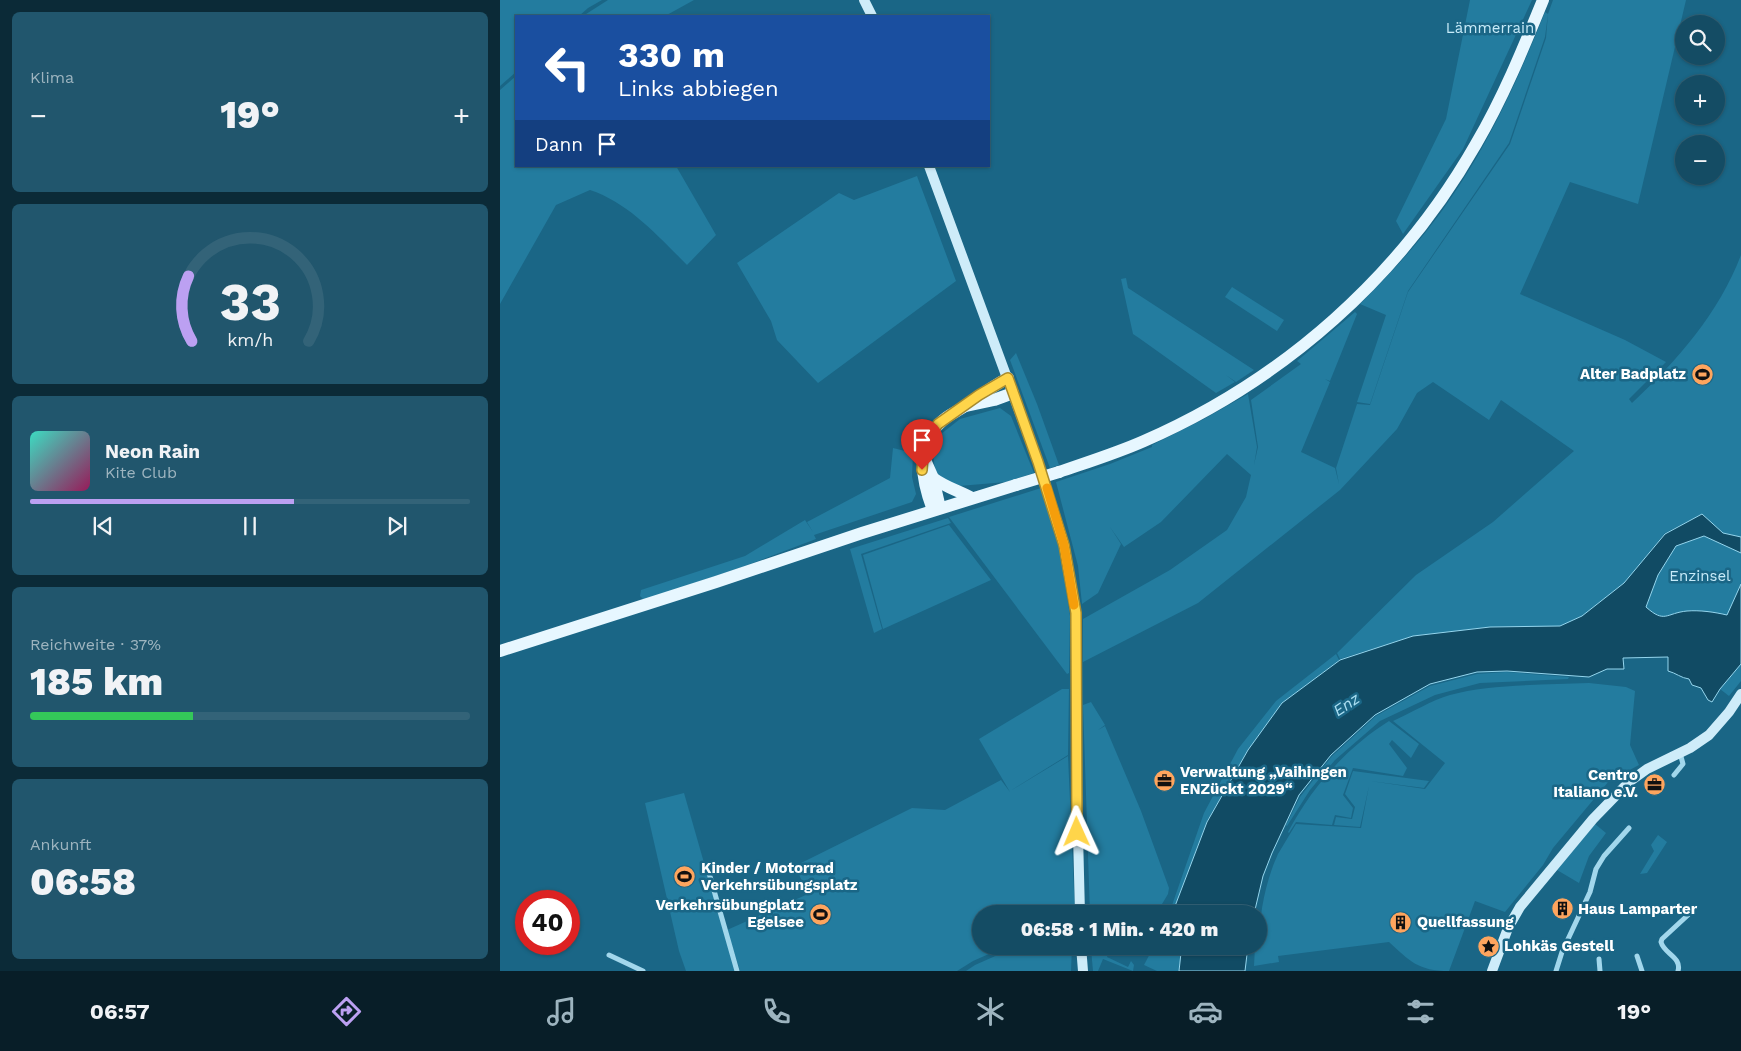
<!DOCTYPE html>
<html lang="de">
<head>
<meta charset="utf-8">
<style>
  body { margin:0; font-family:"Work Sans",sans-serif; background:#21566d; color:#f1f3f6; height:100vh; display:flex; flex-direction:column; font-size:19px; white-space:nowrap }
  * { box-sizing:border-box; margin:0 }
  p { font-size:16px; color:#9db4bf }
  .icon { flex:none; width:28px; height:28px; fill:none; stroke:currentColor; stroke-width:2; stroke-linecap:round; stroke-linejoin:round }
  .map { position:relative; flex:1; overflow:hidden }
  .panel { display:flex; flex-direction:column; gap:12px; padding:12px; background:#0b2a37; width:500px }
  .panel>* { flex:none }
  .hud { position:absolute; left:15px; top:15px; width:475px; height:152px; border-radius:0px; box-shadow:0 1px 4px #0004,0 0 0 1px #336378; background:#1a4fa0; color:#fff; overflow:hidden }
  .tools { position:absolute; left:1175px; top:15px; display:grid; gap:10px }
  .tools a { display:grid; place-items:center; width:50px; height:50px; border-radius:50%; background:#144c64; box-shadow:0 1px 4px #0004,0 0 0 1px #336378; font-size:25px }
  .speed { position:absolute; left:15px; top:890px; display:flex; gap:10px; font-size:25px; font-weight:700; text-align:center }
  .speed>* { display:grid; place-content:center; width:65px; height:65px; border-radius:50%; background:#144c64; box-shadow:0 1px 4px #0004,0 0 0 1px #336378; line-height:1 }
  .speed .limit { border:8px solid #d22; background:#fff; color:#111 }
  .pin { position:absolute; display:grid; place-items:center; width:42px; height:42px; color:#fff; margin:-51px -21px; border-radius:50% 50% 50% 0; rotate:-45deg; box-shadow:0 0 5px #0007 }
  .pin .icon { rotate:45deg }
  .me { position:absolute; width:55px; margin:-28px; rotate:359deg; stroke-linejoin:round; filter:drop-shadow(0 0 4px #0008) }
  .turn { display:flex; align-items:center; gap:18px; height:105px; padding:0 20px; font-size:22px }
  .turn .icon { width:65px; height:65px; stroke-width:2.5 }
  .turn b { display:block; font-size:35px; line-height:42px }
  .then { display:flex; align-items:center; height:48px; padding:0 20px; background:#0003; gap:10px; font-size:19px }
  .big { font-size:38px; font-weight:800; line-height:1.1 }
  .panel .card { flex:1; display:flex; flex-direction:column; justify-content:center; gap:8px; min-width:0; padding:0 18px; border-radius:8px; background:#21566d }
  .panel .dial { align-items:center; gap:0 }
  .dial svg { height:130px; overflow:visible; fill:none; stroke:#336378; stroke-width:7; stroke-linecap:round; text-anchor:middle }
  .dial text { fill:#f1f3f6; stroke:none }
  .song { display:flex; align-items:center; gap:15px }
  .cover { width:60px; height:60px; border-radius:8px; background:linear-gradient(135deg,hsl(170 70% 55%),hsl(330 70% 35%)) }
  .played { height:5px; border-radius:2px; background:linear-gradient(90deg,#bca0f2 60%,#336378 60%) }
  .keys { display:flex; justify-content:space-around; direction:ltr }
  .heat { display:flex; justify-content:space-between; align-items:center; font-size:28px; direction:ltr }
  .charge { height:8px; border-radius:4px; background:linear-gradient(90deg,#34c759 37%,#336378 0) }
  .trip { position:absolute; left:472px; top:905px; width:295px; height:50px; border-radius:25px; background:#144c64; box-shadow:0 1px 4px #0004,0 0 0 1px #336378; font-weight:800; line-height:50px; text-align:center }
  .menu { display:flex; height:80px; justify-content:space-around; align-items:center; background:#081e28; color:#9db4bf }
  .menu .icon { width:35px; height:35px }
  .menu .active { color:#bca0f2 }
  .menu b { font-size:22px; color:#f1f3f6 }
  main { display:flex; flex:1; min-height:0 }
  .map>svg:first-child { display:block }
  .green { fill:#237c9f }
  .water { fill:#114b64; stroke:#95d6ee }
  .lines { fill:none; stroke-linecap:round; stroke-linejoin:round }
  .street { stroke:#a2d7ec; stroke-width:5 }
  .secondary { stroke:#ceecf9; stroke-width:10 }
  .primary { stroke:#e7f7ff; stroke-width:12 }
  .primary-bridge { stroke:#e7f7ff; stroke-width:12 }
  .route-casing { stroke:#a68a30; stroke-width:12 }
  .route { stroke:#ffd54a; stroke-width:9 }
  .slow { stroke:#f59e0b; stroke-width:9 }
  .labels { text-anchor:middle; stroke-width:5; stroke-linejoin:round; paint-order:stroke }
  .park-label { font-size:15px; fill:#c7ebf9; stroke:#1a6686 }
  .poi-label { font-size:15px; font-weight:bold; fill:#fff; stroke:#1a6686; text-anchor:start }
  .water-label { font-size:16px; font-style:italic; fill:#ade0f3; stroke:#1a6686 }
</style>
</head>
<body>
<main>
<section class="panel">
<div class="card"><p>Klima</p>
<div class="heat"><a>−</a><b class="big">19°</b><a>+</a></div>
</div>
<div class="card dial"><svg viewBox="0 0 100 80">
<path d="M14 69A42 42 0 1 1 86 69"/>
<path d="M14 69A42 42 0 0 1 12 29" stroke="#bca0f2"/>
<text x="50" y="56" font-size="32" font-weight="700">33</text>
<text x="50" y="72" font-size="11">km/h</text>
</svg></div>
<div class="card">
<div class="song"><i class="cover"></i><div><b>Neon Rain</b><p>Kite Club</p></div></div>
<div class="played"></div>
<div class="keys"><svg class="icon" aria-label="previous" viewBox="0 0 24 24"><path d="M18 5L8 12l10 7zM5 5v14"/></svg><svg class="icon" aria-label="pause" viewBox="0 0 24 24"><path d="M8 5v14M16 5v14"/></svg><svg class="icon" aria-label="next" viewBox="0 0 24 24"><path d="M6 5l10 7-10 7zM19 5v14"/></svg></div>
</div>
<div class="card"><p>Reichweite · 37%</p><b class="big">185 km</b><div class="charge"></div></div>
<div class="card"><p>Ankunft</p><b class="big">06:58</b></div>
</section>
<div class="map">
<svg width="1241" height="971" viewBox="0 0 1241 971">
  <rect width="100%" height="100%" fill="#1a6686"/>
  <!-- green -->
  <g class="green">
    <path d="M0 0H102L88 8 79 16H16V72L0 86Z"/>
    <path d="M108 0H194L165 16H83Z"/>
    <path d="M970 0H1032L963 149 903 234 896 221 946 119Z"/>
    <path d="M1053 0H1186L1138 204 1070 182 1020 294 1125 340 1166 362 1129 399 1132 403C1177 361 1219 313 1241 255V537L1223 533 1202 514 1165 533 1124 583 1082 616 1060 626 990 627 913 636 840 659 837 653 916 575 993 522 1074 451 1001 400 989 420 933 382 917 393 897 429 840 490 698 603 583 662V619L670 570 727 530 746 497 751 475 727 454 661 522 624 547 610 527 621 544 598 593 582 604 578 566 556 482 610 464 652 447V445L704 419 748 394 757 447 754 465 758 447 751 400 801 364 797 361 855 312 857 314 830 381 825 379 830 382 801 452 835 468 839 484 836 468 857 404 870 405 908 292 1010 144 1046 38 1048 14 1045 37 1009 143 908 291 870 404 857 402 886 315 860 304C883 281 905 258 925 233 978 167 1014 90 1045 12L1048 14Z"/>
    <path d="M16 76V166H176L216 235 187 265C158 236 129 203 90 190L56 205 0 304V90Z"/>
    <path d="M417 176 456 281 318 383 277 340 271 321 237 263 339 193 354 200Z"/>
    <path d="M626 278 628 288 754 370 736 382 726 375 735 382 716 393 639 338 633 334 621 279Z"/>
    <path d="M732 287 784 320 777 331 725 297Z"/>
    <path d="M516 353 537 404 559 465 550 468 510 360Z"/>
    <path d="M500 408 511 416 534 473 506 482 459 486 442 480 435 471 433 453 441 434 460 419Z"/>
    <path d="M393 448 413 453 412 477 416 494 412 502 314 535 316 539 242 567 144 600 140 596 141 590 245 556 305 520 313 532 307 522 390 478Z"/>
    <path d="M541 488 560 547 570 616 569 673 567 674 449 517Z"/>
    <path d="M448 518 451 523 361 554 382 629 374 633 350 549Z"/>
    <path d="M449 525 491 580 383 629 363 555Z"/>
    <path d="M1204 536 1241 553V584L1227 615C1215 612 1200 610 1187 611 1166 613 1166 624 1146 607L1158 575 1176 546Z"/>
    <path d="M836 654 839 660 782 703 747 751 707 821 672 914H669L704 813 738 749 776 701Z"/>
    <path d="M1241 664V681L1229 696 1220 689Z"/>
    <path d="M1006 672 1069 677 1068 679 980 683 935 695 880 721 835 760 810 790 787 826 786 825 800 797 832 756 876 716 930 686 977 674Z"/>
    <path d="M1089 683 1126 687 1135 691 1130 745 1139 765 1109 781 1053 848 1043 865 1005 912 975 901 949 971C918 971 910 961 889 942L778 956 779 962 754 966 755 946H759C759 916 765 882 778 854 784 844 790 834 796 824L861 828 869 786 860 827 834 825 836 817 852 819 855 807 845 794 853 771 929 781 924 788 870 781 925 789 945 763 893 721C911 713 932 700 950 695 990 684 1046 685 1089 683Z"/>
    <path d="M562 689H569L568 755 510 791 568 756 575 914H481V946H507L473 961 457 971H240L227 930 308 894 295 866 412 808 445 810 501 780 510 792 479 739Z"/>
    <path d="M591 702 605 725 598 730 605 726 641 811 669 888 668 894 656 914H590L583 705Z"/>
    <path d="M889 721 919 744 911 758 892 740 889 744 907 768 903 776 853 768 843 795 853 808 851 818 835 815 832 825 796 822 789 833 788 832C812 787 846 748 889 721Z"/>
    <path d="M184 793 235 971H186L179 951 145 803Z"/>
    <path d="M1095 824 1106 833 1089 856 1079 883 1057 870Z"/>
    <path d="M1158 835 1167 842 1147 873 1140 874 1154 851 1151 845Z"/>
    <path d="M518 946H572L571 971H466L475 965Z"/>
    <path d="M654 946H679L681 953 679 971H657L644 965Z"/>
    <path d="M591 949 609 951 607 957 628 967 631 961 634 965 633 971 603 959 598 971H593Z"/>
  </g>
  <!-- water -->
  <g class="water">
    <path d="M1202 514 1223 533 1241 537V553L1204 536 1176 546 1158 575 1146 607C1165 624 1166 613 1187 611 1200 610 1214 612 1227 615L1241 584V664L1220 689 1212 702 1208 700 1201 688 1192 685 1189 679C1181 678 1176 673 1168 671V657L1123 658 1124 669H1107L1089 677 1007 671 977 672 930 684 875 715 831 755 799 795 772 853 763 876 754 914H672L707 822 748 750 782 703 840 660 913 636 990 627 1060 626 1082 616 1124 583 1165 534Z"/>
    <path d="M679 946H748L745 971H679L681 953Z"/>
  </g>
  <g class="lines">
    <!-- street -->
    <g class="street">
      <path d="M1174 775 1183 764 1180 753"/>
      <path d="M209 873 237 971"/>
      <path d="M109 955 143 971"/>
      <path d="M1137 956 1142 971"/>
      <path d="M1099 959 1100 971"/>
      <path d="M1056 971 1062 952 1090 892 1096 869 1104 856 1129 828"/>
      <path d="M1178 971C1182 957 1164 954 1161 942L1162 939 1188 915"/>
    </g>
    <!-- secondary -->
    <g class="secondary">
      <path d="M364 0 372 16"/>
      <path d="M429 166 538 462 564 545 576 613V754L580 914"/>
      <path d="M581 946 583 971"/>
      <path d="M992 971 1008 928 1020 907 1093 819 1129 782 1147 769 1190 748 1209 735 1229 712 1241 694"/>
    </g>
    <!-- primary -->
    <g class="primary">
      <path d="M466 406 494 400 513 393"/>
      <path d="M425 460 433 478 440 508"/>
      <path d="M559 472C588 462 617 453 644 441 784 380 901 276 976 144 1003 98 1023 49 1043 0"/>
      <path d="M433 478C445 487 459 491 472 498"/>
      <path d="M433 510C422 481 415 447 440 423 446 416 454 413 462 408 478 397 491 387 508 378"/>
      <path d="M0 651 216 582 362 533 516 485"/>
    </g>
    <!-- primary-bridge -->
    <path class="primary-bridge" d="M516 485 559 472"/>
  </g>
  <g class="lines">
    <defs>
      <path id="route" d="M422 470 423 456 427 439 438 424 479 395 508 378 538 462 564 545 576 613 577 832"/>
    </defs>
    <!-- route casing -->
    <use href="#route" class="route-casing"/>
    <!-- route -->
    <use href="#route" class="route"/>
    <!-- slow -->
    <path class="slow" d="M547 488 564 545 574 605"/>
  </g>
  <!-- icons -->
  <defs>
    <symbol id="stadium-disc" viewBox="-11 -11 22 22"><circle r="9.5" fill="#fea55e" stroke="#1a6686"/><path d="M0-5a6.5 5 0 1 0 0 10a6.5 5 0 1 0 0-10ZM-3.5-1.8h7v3.6h-7Z" fill="#111"/></symbol>
    <symbol id="office-disc" viewBox="-11 -11 22 22"><circle r="9.5" fill="#fea55e" stroke="#1a6686"/><path d="M-6-3h4V-5.5h4V-3h4V5H-6ZM-1-4.5V-3h2v-1.5ZM-6 0V1H6V0Z" fill="#111"/></symbol>
    <symbol id="building-disc" viewBox="-11 -11 22 22"><circle r="9.5" fill="#fea55e" stroke="#1a6686"/><path d="M-4-6H4V6H1V3H-1V6H-4ZM-2.5-4.3h1.7v1.8h-1.7ZM.8-4.3h1.7v1.8H.8ZM-2.5-1h1.7V.8h-1.7ZM.8-1h1.7V.8H.8Z" fill="#111"/></symbol>
    <symbol id="sight-disc" viewBox="-11 -11 22 22"><circle r="9.5" fill="#fea55e" stroke="#1a6686"/><path d="M0-6L1.8-2.2L6-1.7L2.9 1.2L3.7 5.4L0 3.3L-3.7 5.4L-2.9 1.2L-6-1.7L-1.8-2.2Z" fill="#111"/></symbol>
  </defs>
  <g fill-rule="evenodd">
    <use href="#stadium-disc" x="1190" y="362" width="25" height="25"/>
    <use href="#office-disc" x="652" y="768" width="25" height="25"/>
    <use href="#office-disc" x="1142" y="772" width="25" height="25"/>
    <use href="#stadium-disc" x="172" y="864" width="25" height="25"/>
    <use href="#building-disc" x="1050" y="896" width="25" height="25"/>
    <use href="#stadium-disc" x="308" y="902" width="25" height="25"/>
    <use href="#building-disc" x="888" y="910" width="25" height="25"/>
    <use href="#sight-disc" x="976" y="934" width="25" height="25"/>
  </g>
  <g class="labels">
    <!-- park labels -->
    <g class="park-label">
      <text x="990" y="33">Lämmerrain</text>
      <text x="1200" y="581">Enzinsel</text>
    </g>
    <!-- poi labels -->
    <g class="poi-label">
      <text x="1186" y="379" text-anchor="end">Alter Badplatz</text>
      <text x="680" y="777">Verwaltung „Vaihingen<tspan x="680" dy="17">ENZückt 2029“</tspan></text>
      <text x="1138" y="780" text-anchor="end">Centro<tspan x="1138" dy="17">Italiano e.V.</tspan></text>
      <text x="201" y="873">Kinder / Motorrad<tspan x="201" dy="17">Verkehrsübungsplatz</tspan></text>
      <text x="304" y="910" text-anchor="end">Verkehrsübungplatz<tspan x="304" dy="17">Egelsee</tspan></text>
      <text x="1078" y="914">Haus Lamparter</text>
      <text x="917" y="927">Quellfassung</text>
      <text x="1004" y="951">Lohkäs Gestell</text>
    </g>
    <!-- water labels -->
    <g class="water-label">
      <text transform="translate(846 704) rotate(-34)" y="6">Enz</text>
    </g>
  </g>
</svg>
<div class="tools">
<a><svg class="icon" aria-label="search" viewBox="0 0 24 24"><circle cx="10" cy="10" r="6"/><path d="M15 15l6 6"/></svg></a>
<a>+</a>
<a>−</a>
</div>
<div class="speed"><div class="limit">40</div></div>
<div class="pin" style="left:422px;top:470px;background:#d93025"><svg class="icon" aria-label="arrive" viewBox="0 0 24 24"><path d="M6 21V4h12l-3 4 3 4H6"/></svg></div>
<svg class="me" style="left:577px;top:832px" viewBox="-20 -20 40 40"><path d="M0-17L14 15 0 8-14 15z" fill="#ffd54a" stroke="#fff" stroke-width="4"/></svg>
<div class="trip">06:58 · 1 Min. · 420 m</div>
<div class="hud">
<div class="turn"><svg class="icon" aria-label="left" viewBox="0 0 24 24"><path d="M17 20v-9H6M10 6l-5 5 5 5"/></svg><div><b>330 m</b>Links abbiegen</div></div>
<div class="then">Dann<svg class="icon" aria-label="arrive" viewBox="0 0 24 24"><path d="M6 21V4h12l-3 4 3 4H6"/></svg></div>
</div>
</div>
</main>
<nav class="menu">
<b>06:57</b>
<svg class="icon active" aria-label="directions" viewBox="0 0 24 24"><path d="M12 3l9 9-9 9-9-9zM9 14v-3h6M13 9l2 2-2 2"/></svg>
<svg class="icon" aria-label="music" viewBox="0 0 24 24"><path d="M9 18V5l10-2v13"/><circle cx="6" cy="18" r="3"/><circle cx="16" cy="16" r="3"/></svg>
<svg class="icon" aria-label="phone" viewBox="0 0 24 24"><path d="M5 4h4l2 5-3 2q2 4 5 5l2-3 5 2v4C11 20 4 13 5 4z"/></svg>
<svg class="icon" aria-label="climate" viewBox="0 0 24 24"><path d="M12 3v18M4 7l16 10M4 17L20 7"/></svg>
<svg class="icon" aria-label="car" viewBox="0 0 24 24"><path d="M5 17H2v-5l4-1 3-4h7l3 4 3 1v5h-3M9 17h6M6 11h13"/><circle cx="7" cy="17" r="2"/><circle cx="17" cy="17" r="2"/></svg>
<svg class="icon" aria-label="filters" viewBox="0 0 24 24"><path d="M4 7h16M4 17h16"/><circle cx="9" cy="7" r="2"/><circle cx="15" cy="17" r="2"/></svg>
<b>19°</b>
</nav>
</body>
</html>
